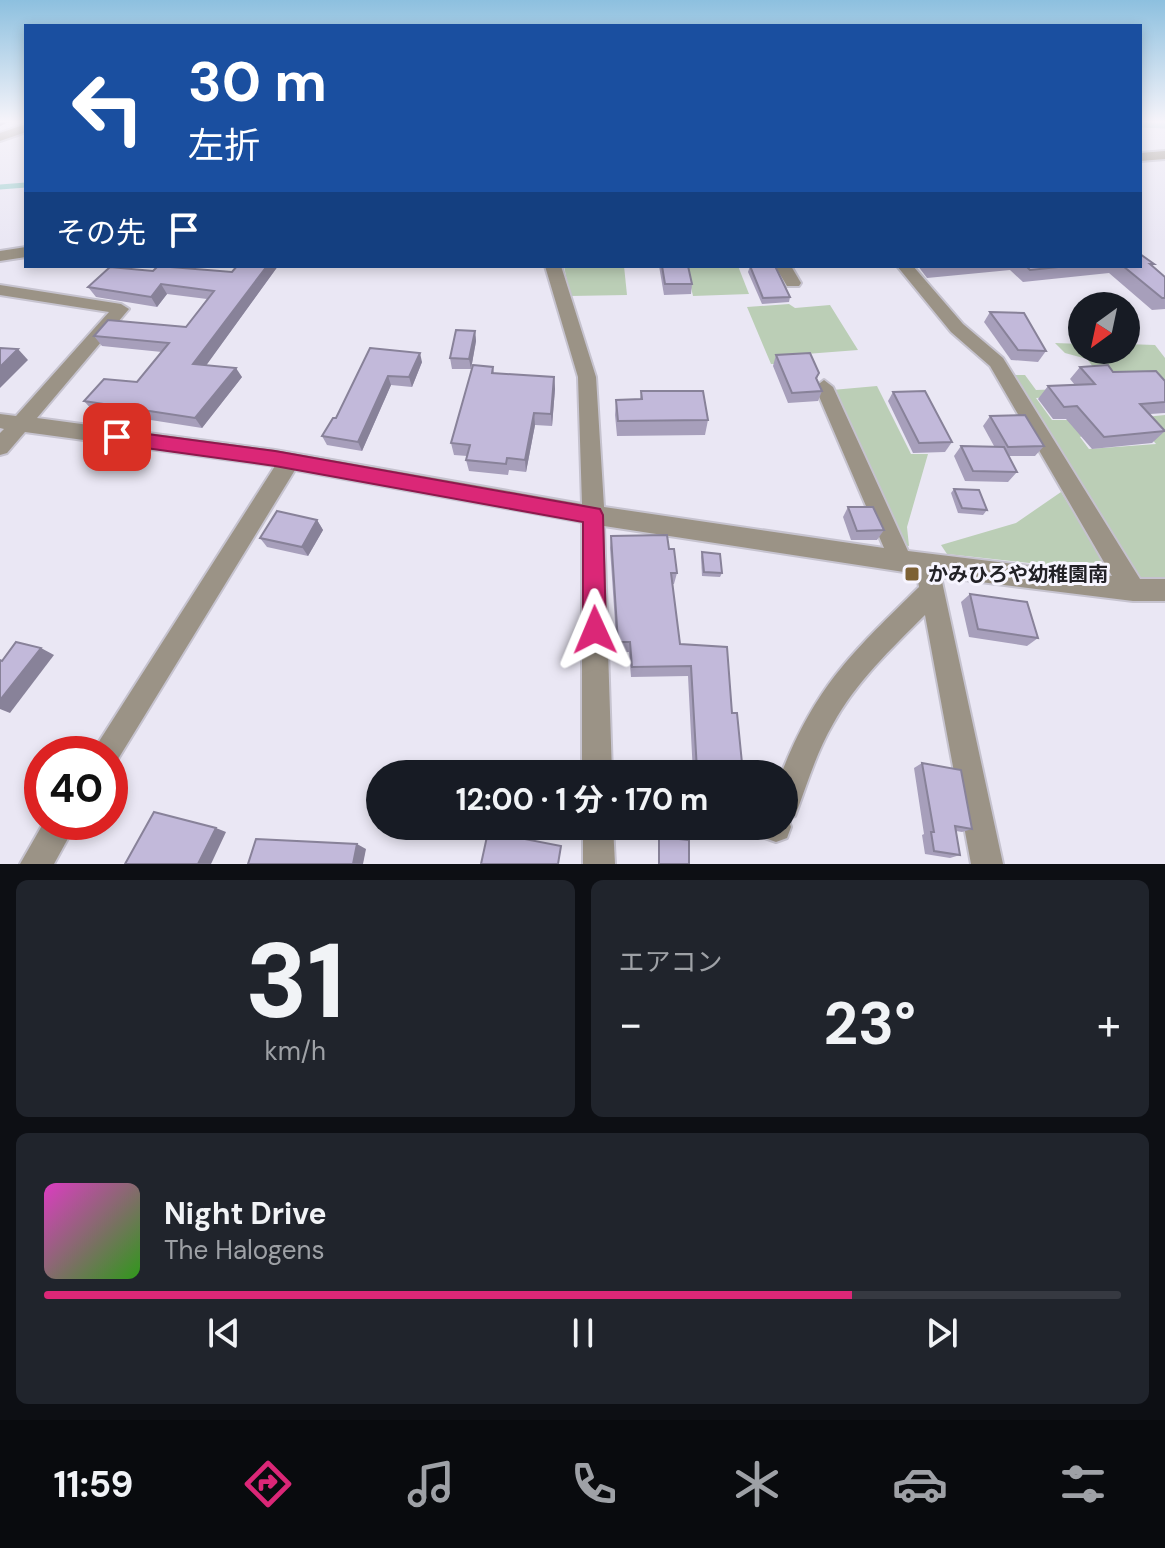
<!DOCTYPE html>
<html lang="ja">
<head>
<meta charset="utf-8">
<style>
  body { margin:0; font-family:"DM Sans","Noto Sans JP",sans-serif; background:#20242c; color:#f1f3f6; height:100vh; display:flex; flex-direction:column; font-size:30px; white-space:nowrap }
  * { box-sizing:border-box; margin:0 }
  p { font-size:26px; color:#9ea1a6 }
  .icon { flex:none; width:44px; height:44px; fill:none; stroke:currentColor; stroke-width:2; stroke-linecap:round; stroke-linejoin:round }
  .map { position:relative; height:864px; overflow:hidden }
  .drawer { display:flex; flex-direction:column; gap:16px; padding:16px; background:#0d0f14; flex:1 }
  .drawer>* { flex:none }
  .top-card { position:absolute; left:24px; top:24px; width:1118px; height:244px; border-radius:0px; box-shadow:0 4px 12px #0003; background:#1a4fa0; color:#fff; overflow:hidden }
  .needle { width:52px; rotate:213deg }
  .controls { position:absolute; left:1068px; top:292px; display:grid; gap:16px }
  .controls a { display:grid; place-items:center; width:72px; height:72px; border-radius:50%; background:#171b24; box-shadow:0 4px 12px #0003; font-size:40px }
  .speed { position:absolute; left:24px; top:736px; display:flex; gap:16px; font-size:40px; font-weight:700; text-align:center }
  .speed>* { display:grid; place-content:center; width:104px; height:104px; border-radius:50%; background:#171b24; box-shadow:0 4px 12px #0003; line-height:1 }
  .speed .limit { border:12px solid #d22; background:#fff; color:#111 }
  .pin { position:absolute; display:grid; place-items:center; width:68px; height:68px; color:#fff; margin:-34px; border-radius:16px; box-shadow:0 4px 12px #0006 }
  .me { position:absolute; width:88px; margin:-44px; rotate:359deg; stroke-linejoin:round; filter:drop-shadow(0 0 6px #0008) }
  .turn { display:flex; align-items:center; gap:28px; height:168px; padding:0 32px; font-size:36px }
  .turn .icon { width:104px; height:104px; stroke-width:2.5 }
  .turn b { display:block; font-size:56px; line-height:68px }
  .then { display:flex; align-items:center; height:76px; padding:0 32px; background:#0003; gap:16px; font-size:30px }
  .big { font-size:60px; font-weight:700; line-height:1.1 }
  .drawer .card { flex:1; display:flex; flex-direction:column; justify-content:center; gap:12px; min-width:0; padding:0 28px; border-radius:12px; background:#20242c }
  .drawer .dial { align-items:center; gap:0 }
  .dial b { font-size:104px; line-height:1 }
  .song { display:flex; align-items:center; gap:24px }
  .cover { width:96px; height:96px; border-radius:12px; background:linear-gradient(135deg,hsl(310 70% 55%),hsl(110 70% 35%)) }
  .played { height:8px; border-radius:4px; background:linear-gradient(90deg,#db2777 75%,#363941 75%) }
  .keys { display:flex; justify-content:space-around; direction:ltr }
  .heat { display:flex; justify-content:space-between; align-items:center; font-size:44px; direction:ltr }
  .drawer .tiles { flex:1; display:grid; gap:16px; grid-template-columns:1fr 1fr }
  .card:last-child { grid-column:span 2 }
  .trip { position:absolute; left:366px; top:760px; width:432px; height:80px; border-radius:40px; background:#171b24; box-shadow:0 4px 12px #0003; font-weight:700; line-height:80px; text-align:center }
  .dock { display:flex; height:128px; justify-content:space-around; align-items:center; background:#090b0e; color:#9ea1a6 }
  .dock .icon { width:56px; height:56px }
  .dock .selected { color:#db2777 }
  .dock b { font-size:36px; color:#f1f3f6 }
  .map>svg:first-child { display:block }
  .green { fill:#bbceb6 }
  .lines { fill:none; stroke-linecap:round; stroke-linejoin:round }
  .stream { stroke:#a4d1d1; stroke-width:5 }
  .minor-casing { stroke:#c6c3cf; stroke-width:4 }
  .minor { fill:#9b9386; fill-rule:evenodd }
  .wall { fill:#a79fbb }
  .shaded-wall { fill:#888299 }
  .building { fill:#c2b9da; stroke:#888299; stroke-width:2 }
  .route { fill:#db2777; stroke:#8e194d; stroke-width:2 }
  .poi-dot { fill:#7d6134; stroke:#f7f5ff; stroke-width:3 }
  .labels { text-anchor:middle; stroke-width:6; stroke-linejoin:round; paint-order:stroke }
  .poi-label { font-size:20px; font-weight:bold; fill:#222126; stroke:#f7f5ff; text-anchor:start }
</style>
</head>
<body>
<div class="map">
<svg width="1165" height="864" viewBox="0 0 1165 864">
  <rect width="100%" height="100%" fill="#eae7f4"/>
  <!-- green -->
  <g class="green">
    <path d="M564 266H624L627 295 570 296Z"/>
    <path d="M686 266H738L749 294 693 296Z"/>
    <path d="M789 304 795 308 830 305 858 350 806 354 810 363 771 364 747 307Z"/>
    <path d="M1055 343 1082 344V350H1126V344L1155 345 1165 358V404L1097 372 1087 359 1065 353Z"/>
    <path d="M1012 375H1025L1036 390 1063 389 1067 396 1036 398 1052 420H1076L1087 434 1080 437 1089 449 1156 444 1134 418 1165 415V578H1139Z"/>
    <path d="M877 386 911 454H928L907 527 909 546 904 545 832 390Z"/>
    <path d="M1061 492 1110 572 947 554 941 545 1016 523Z"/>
  </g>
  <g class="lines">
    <!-- stream -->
    <g class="stream">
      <path d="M1140 125 1165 126"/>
      <path d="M0 187 26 185"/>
    </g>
    <defs>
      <g id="minor">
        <path d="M26 124V132L0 141V133Z"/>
        <path d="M1165 151V159L1140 161V153Z"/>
        <path d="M26 247V257L0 261V251Z"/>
        <path d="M545 266H561L596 377 604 507 884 548 815 387 824 380 833 387 908 551 1112 576 990 366 951 332 897 266H913L963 324 1003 358 1140 579H1165V601H1133L941 577 1003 864H971L925 615C891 649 856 682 833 724 816 753 807 785 795 816L788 818 791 827 787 838 776 842 765 838 761 827 784 826V774H781C817 684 852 653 919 587L917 574 604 526 612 774H582V522L295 470 115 764 110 766V754H91L275 466 25 432 7 453 0 455V433L4 429 0 428V414L16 416 109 312 0 295V285L121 304 129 309 37 418 275 450 582 504 578 377Z"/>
        <path d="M775 266H791L801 283 799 286H787Z"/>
        <path d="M44 822H77L54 864H20Z"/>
        <path d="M583 826H613L615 864H583Z"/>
      </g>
    </defs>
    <!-- minor casing -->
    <use href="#minor" class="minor-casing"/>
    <!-- minor -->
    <use href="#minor" class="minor"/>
  </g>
  <!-- wall -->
  <g class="wall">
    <path d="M1154 264 1152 266 1165 277V309L1152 310 1109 273 1023 282 1010 270 927 278 918 266H1140Z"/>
    <path d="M237 266H278L206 365 242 377 202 428 93 411 84 401 137 382 162 352 102 346 94 336 186 327 207 299 167 294 157 307 96 297 88 287 153 271 232 272Z"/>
    <path d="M659 266H688L692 284 691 294 664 295Z"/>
    <path d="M750 266 790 297 789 302 762 304 748 272Z"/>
    <path d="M990 312 1046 351 1038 362 1011 360 984 322Z"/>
    <path d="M475 331 476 341 471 369H452L450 358Z"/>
    <path d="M370 348 422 362 412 387 391 385 362 451 327 445 322 436 336 418Z"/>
    <path d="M776 355 819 373 817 379 822 391 818 401 788 403 773 366Z"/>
    <path d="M493 367 494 373 554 377 555 389 552 426 535 425 526 472 509 470 508 475 469 471 466 460 467 456 454 455 451 443Z"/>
    <path d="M1080 367 1165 381V413L1150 414 1165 431 1152 443 1092 449 1066 419H1053L1038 399 1048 386 1075 385 1070 379Z"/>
    <path d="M641 391 708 420 705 435 617 436 615 415 616 400 640 399Z"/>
    <path d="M893 392 952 442 945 452 913 453 888 401Z"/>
    <path d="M990 416 1044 446 1035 456H1009L1017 472 1008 482 965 481 954 456 961 446H994L983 426Z"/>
    <path d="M954 489 987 510 983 515 958 513 951 493Z"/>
    <path d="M848 507 884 530 877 540H851L843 517Z"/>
    <path d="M317 520 323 530 308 556 267 547 260 538Z"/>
    <path d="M611 536 669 549 677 573 674 584H672L680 644 732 713 743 774H693L688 676 631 677 629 652H617L610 548Z"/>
    <path d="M702 552 722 573 720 577 702 576 701 557Z"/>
    <path d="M970 594 1038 638 1027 646 969 637 961 602Z"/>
    <path d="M922 763 972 829 962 832 956 831 960 855 950 858 925 854 922 835 924 834 914 768Z"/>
  </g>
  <!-- shaded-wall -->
  <g class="shaded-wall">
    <path d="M0 122H9L0 126Z"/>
    <path d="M267 266H278L200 374 193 364Z"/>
    <path d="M161 284 167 294 157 307 151 297Z"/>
    <path d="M475 331 476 341 471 369 469 359Z"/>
    <path d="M18 349 28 360 0 388V367Z"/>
    <path d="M420 353 422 362 412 387 409 377Z"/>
    <path d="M236 368 242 377 202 428 195 418Z"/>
    <path d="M388 376 391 385 362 451 358 442Z"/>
    <path d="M554 377 555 389 552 426 551 414Z"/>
    <path d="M534 413 535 425 526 472 525 460Z"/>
    <path d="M317 520 323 530 308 556 302 547Z"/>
    <path d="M41 648 54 655 10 713 0 709V700Z"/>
    <path d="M216 828 226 832 211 864H198Z"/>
    <path d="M357 844 366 849 363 864H353Z"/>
  </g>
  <!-- building -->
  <g class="building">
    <path d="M1140 254 1154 264H1150L1165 277V298H1162L1123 266H1140Z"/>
    <path d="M158 266 232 272 237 266H267L193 364 236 368 195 418 84 401 104 379 137 382 169 343 94 336 108 320 186 327 214 291 161 284 151 297 88 287 110 267 153 271Z"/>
    <path d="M662 266H688L692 284H665Z"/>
    <path d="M750 266H775L790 297 763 298Z"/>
    <path d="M1026 266H1068L1030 270Z"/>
    <path d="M990 312 1024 313 1046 351 1018 350Z"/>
    <path d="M456 330 475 331 469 359 450 358Z"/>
    <path d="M0 348 18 349 0 367Z"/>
    <path d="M370 348 420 353 409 377 388 376 358 442 322 436 333 418H336Z"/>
    <path d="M810 353 819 373 816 378 822 391 792 393 776 355Z"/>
    <path d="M473 365 493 367 492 373 554 377 551 414 534 413 525 460 507 458 506 464 466 460 470 445 451 443Z"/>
    <path d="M1108 365 1113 372 1156 371 1165 381V402L1140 404 1165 431 1104 437 1077 406 1064 407 1048 386 1095 384 1080 367Z"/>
    <path d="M641 391H703L708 420 618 421 616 400 642 399Z"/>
    <path d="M925 391 952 442 919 443 893 392Z"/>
    <path d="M1025 415 1044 446 1008 447 990 416Z"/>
    <path d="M961 446 1004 447 1017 472 973 471Z"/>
    <path d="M954 489 979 490 987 510 962 508Z"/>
    <path d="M848 507H873L884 530 857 531Z"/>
    <path d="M277 511 317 520 302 547 260 538Z"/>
    <path d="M667 535 669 549H674L677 573H671L680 644 727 647 732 713H737L743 773 697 770 691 666 632 667 630 642H618L611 536Z"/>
    <path d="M702 552 720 554 722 573 704 572Z"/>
    <path d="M970 594 1027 602 1038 638 978 629Z"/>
    <path d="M16 642 41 648 0 700V660L2 661Z"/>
    <path d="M922 763 961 770 972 829 955 826 960 855 934 851 931 832H934Z"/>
    <path d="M154 812 216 828 198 864H125Z"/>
    <path d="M488 832 561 846 558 864H481Z"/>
    <path d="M659 837 689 840V864H659Z"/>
    <path d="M256 839 357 844 353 864H248Z"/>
  </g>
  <!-- sky -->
  <linearGradient id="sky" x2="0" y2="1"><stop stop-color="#8dc0df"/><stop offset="0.5" stop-color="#f6f4fa"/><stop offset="1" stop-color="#f6f4fa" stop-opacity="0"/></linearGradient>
  <rect width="1165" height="243" fill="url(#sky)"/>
  <!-- route -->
  <path class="route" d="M117 430 275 451 600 509 603 515 606 630 603 638 595 641 587 638 583 630V522L275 466 117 444 108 437Z"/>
  <!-- markers -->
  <rect class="poi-dot" x="904" y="566" width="16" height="16" rx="4"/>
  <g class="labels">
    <!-- poi labels -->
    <g class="poi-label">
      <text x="928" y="581">かみひろや幼稚園南</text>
    </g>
  </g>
</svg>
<div class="controls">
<a><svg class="needle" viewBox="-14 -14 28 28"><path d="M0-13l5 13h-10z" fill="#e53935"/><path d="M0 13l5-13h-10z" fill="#9ea1a6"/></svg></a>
</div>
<div class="speed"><div class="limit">40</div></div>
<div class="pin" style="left:117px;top:437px;background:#d93025"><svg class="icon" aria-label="arrive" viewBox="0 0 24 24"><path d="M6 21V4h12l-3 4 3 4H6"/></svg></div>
<svg class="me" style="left:595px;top:630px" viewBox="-20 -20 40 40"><path d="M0-17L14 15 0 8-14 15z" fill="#db2777" stroke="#fff" stroke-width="4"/></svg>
<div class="trip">12:00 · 1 分 · 170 m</div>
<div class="top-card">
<div class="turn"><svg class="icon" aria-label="left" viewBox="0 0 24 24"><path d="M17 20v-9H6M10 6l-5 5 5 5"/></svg><div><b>30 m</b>左折</div></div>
<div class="then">その先<svg class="icon" aria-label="arrive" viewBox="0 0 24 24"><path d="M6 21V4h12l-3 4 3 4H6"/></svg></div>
</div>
</div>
<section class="drawer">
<div class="tiles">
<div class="card dial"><b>31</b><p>km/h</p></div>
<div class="card"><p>エアコン</p>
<div class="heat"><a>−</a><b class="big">23°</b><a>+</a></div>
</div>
<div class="card">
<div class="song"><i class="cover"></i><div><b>Night Drive</b><p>The Halogens</p></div></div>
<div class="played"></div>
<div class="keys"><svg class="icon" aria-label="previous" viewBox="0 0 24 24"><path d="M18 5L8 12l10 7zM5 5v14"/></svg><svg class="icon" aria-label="pause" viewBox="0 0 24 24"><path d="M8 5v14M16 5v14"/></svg><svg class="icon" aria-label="next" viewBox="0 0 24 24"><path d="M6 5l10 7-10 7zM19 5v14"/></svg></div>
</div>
</div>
</section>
<nav class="dock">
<b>11:59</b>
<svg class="icon selected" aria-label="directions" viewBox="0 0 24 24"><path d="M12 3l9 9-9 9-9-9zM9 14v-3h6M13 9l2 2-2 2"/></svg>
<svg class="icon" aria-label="music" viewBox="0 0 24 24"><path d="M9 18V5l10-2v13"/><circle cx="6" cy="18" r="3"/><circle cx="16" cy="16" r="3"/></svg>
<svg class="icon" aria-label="phone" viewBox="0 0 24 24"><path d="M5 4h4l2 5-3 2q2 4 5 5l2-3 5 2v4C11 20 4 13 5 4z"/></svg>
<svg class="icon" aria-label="climate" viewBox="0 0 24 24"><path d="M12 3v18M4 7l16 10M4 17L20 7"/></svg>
<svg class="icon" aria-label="car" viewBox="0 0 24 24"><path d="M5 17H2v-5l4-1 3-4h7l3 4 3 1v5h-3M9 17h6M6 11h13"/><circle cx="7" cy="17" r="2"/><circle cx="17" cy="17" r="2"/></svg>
<svg class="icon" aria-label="filters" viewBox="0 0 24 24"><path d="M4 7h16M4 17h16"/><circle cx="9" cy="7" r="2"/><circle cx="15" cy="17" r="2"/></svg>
</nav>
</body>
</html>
